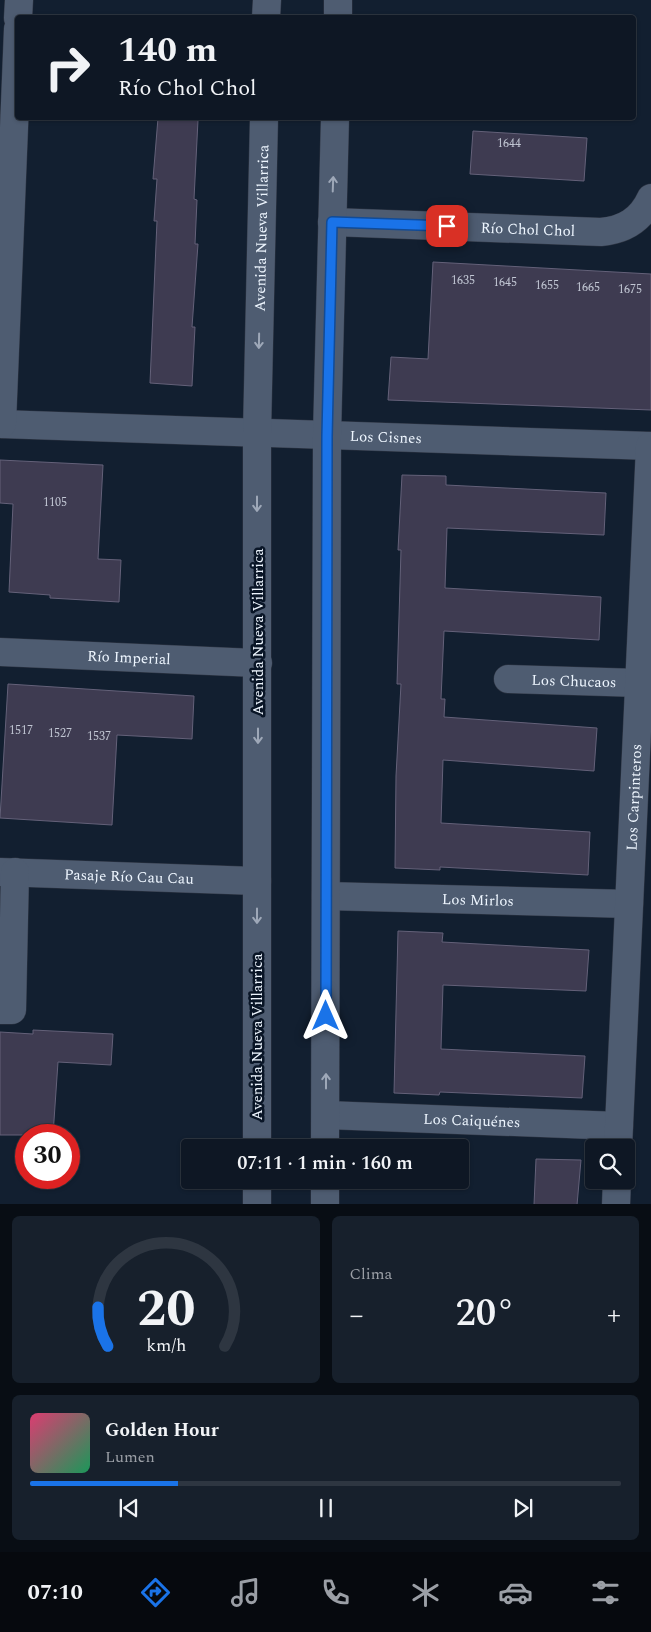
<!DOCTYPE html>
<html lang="es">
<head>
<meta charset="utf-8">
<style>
  body { margin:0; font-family:Spectral,serif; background:#17202c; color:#f1f3f6; height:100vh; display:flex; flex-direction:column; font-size:19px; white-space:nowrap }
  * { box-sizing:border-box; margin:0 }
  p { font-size:16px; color:#9b9fa6 }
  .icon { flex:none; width:28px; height:28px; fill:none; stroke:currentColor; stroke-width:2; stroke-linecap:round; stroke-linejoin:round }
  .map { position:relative; height:1204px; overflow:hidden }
  .sheet { display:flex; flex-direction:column; gap:12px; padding:12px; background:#080d14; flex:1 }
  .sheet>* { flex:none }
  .hud { position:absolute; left:15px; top:15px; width:621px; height:105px; border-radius:5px; box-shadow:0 1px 4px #0004,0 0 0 1px #2e3641; background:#0e1724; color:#f1f3f6; overflow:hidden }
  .controls { position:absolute; left:585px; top:1139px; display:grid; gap:10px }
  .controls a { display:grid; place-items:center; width:50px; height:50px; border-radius:5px; background:#0e1724; box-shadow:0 1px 4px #0004,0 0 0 1px #2e3641; font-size:25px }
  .speed { position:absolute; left:15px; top:1124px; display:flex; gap:10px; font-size:25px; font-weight:700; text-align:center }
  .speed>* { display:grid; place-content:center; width:65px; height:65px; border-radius:50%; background:#0e1724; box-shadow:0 1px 4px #0004,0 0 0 1px #2e3641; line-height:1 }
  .speed .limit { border:8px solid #d22; background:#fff; color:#111 }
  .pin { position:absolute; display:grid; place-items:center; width:42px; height:42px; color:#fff; margin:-21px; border-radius:10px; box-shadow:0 2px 8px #0006 }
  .me { position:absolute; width:55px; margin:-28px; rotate:0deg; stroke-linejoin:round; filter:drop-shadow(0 0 4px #0008) }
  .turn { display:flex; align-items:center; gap:18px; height:105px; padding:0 20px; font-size:22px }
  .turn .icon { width:65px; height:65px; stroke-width:2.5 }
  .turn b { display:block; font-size:35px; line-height:42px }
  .big { font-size:38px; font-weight:600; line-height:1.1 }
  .sheet .card { flex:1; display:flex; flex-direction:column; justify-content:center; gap:8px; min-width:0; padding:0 18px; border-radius:8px; background:#17202c }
  .sheet .dial { align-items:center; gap:0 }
  .dial svg { height:130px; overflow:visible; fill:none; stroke:#2e3641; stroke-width:7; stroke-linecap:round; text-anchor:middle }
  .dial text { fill:#f1f3f6; stroke:none }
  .song { display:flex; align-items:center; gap:15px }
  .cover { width:60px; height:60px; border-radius:8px; background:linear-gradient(135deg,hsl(340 70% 55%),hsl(150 70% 35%)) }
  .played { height:5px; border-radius:2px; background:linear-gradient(90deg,#1a73e8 25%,#2e3641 25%) }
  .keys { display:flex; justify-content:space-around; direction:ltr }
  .heat { display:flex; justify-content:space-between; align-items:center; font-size:28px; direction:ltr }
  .sheet .tiles { flex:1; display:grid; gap:12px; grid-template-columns:1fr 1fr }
  .card:last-child { grid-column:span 2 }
  .trip { position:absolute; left:181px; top:1139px; width:288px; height:50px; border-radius:5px; background:#0e1724; box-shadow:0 1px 4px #0004,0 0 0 1px #2e3641; font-weight:600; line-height:50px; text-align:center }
  .dock { display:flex; height:80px; justify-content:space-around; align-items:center; background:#06090e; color:#9b9fa6 }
  .dock .icon { width:35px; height:35px }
  .dock .selected { color:#1a73e8 }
  .dock b { font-size:22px; color:#f1f3f6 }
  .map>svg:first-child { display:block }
  .building { fill:#3e3b51; stroke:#646179 }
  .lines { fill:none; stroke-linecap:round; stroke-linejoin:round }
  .minor-casing { stroke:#303745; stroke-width:29 }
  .minor { stroke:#4e5c71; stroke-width:28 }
  .oneway { stroke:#9ea8b8 }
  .route-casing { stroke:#114b97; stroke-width:12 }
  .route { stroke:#1a73e8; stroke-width:9 }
  .labels { text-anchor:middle; stroke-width:5; stroke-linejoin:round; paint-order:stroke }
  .number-label { font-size:12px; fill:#c1c6d3 }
  .street-label { font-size:15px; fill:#edf5fe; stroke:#091526 }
</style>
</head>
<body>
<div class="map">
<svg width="651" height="1205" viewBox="0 0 651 1205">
  <rect width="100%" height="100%" fill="#121f30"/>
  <!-- building -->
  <g class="building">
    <path d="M158 118 198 120 194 199 197 200 195 244H198L192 327H195L192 386 150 383 157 221H154L157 179H153Z"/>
    <path d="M473 131 587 138 584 181 470 174Z"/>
    <path d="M433 262 651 274V410L388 400 391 357 428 359Z"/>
    <path d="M0 460 103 465 98 559 121 560 119 602 50 598V595L9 592 13 504 0 503Z"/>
    <path d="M402 475 446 476V485L606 493 604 535 447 528 445 588 601 597 599 640 444 631 441 699H445L444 717 597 728 594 771 443 760 441 823 590 832 588 875 440 867V870L395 868 396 776 401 684H397L401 550H398Z"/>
    <path d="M8 684 194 696 192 739 117 735 112 825 0 818Z"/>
    <path d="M398 931 443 933 442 942 589 950 586 991 443 985 441 1049 585 1056 582 1098 440 1092 439 1095 394 1093Z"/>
    <path d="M33 1030 113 1034 111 1065 58 1062 53 1135H0V1032L33 1034Z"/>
    <path d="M536 1159 581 1160 577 1205H534Z"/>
  </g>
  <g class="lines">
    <defs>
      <g id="minor">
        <path d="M18 18 19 0"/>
        <path d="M266 18 267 0"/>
        <path d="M338 18V0"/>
        <path id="s1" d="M332 222 601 232C624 230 641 220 651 198"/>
        <path id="s2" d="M0 424 651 446"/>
        <path d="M2 424 18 29"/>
        <path id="s3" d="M0 652 258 663"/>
        <path id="s4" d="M508 679 639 683"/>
        <path id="s5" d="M0 872 257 881"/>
        <path id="s6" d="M326 896 629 904"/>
        <path d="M0 1010H12L15 872"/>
        <path id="s7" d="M326 1115 619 1126"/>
        <path id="s8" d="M257 1148V433L264 118"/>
        <path d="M325 1148 327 436 335 118"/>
        <path id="s9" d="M618 1148 650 446"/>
        <path d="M257 1180V1205"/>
        <path d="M325 1205V1180"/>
        <path d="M616 1205 617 1180"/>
      </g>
    </defs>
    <!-- minor casing -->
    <use href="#minor" class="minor-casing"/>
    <!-- minor -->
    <use href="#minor" class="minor"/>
  </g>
  <!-- one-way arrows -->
  <defs><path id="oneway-shaft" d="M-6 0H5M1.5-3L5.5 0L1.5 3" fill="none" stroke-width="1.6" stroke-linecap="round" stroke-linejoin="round" transform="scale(1.25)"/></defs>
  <g class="oneway">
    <use href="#oneway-shaft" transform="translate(333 184) rotate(-88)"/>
    <use href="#oneway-shaft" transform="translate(259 341) rotate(91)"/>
    <use href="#oneway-shaft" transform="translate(257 504) rotate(90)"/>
    <use href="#oneway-shaft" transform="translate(258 736) rotate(90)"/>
    <use href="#oneway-shaft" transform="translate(257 916) rotate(90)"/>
    <use href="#oneway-shaft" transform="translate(326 1081) rotate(-90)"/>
  </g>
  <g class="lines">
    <defs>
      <path id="route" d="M326 1016 327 436 332 222 447 226"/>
    </defs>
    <!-- route casing -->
    <use href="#route" class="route-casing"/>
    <!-- route -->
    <use href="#route" class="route"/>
  </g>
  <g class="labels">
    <!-- number labels -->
    <g class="number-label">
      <text x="509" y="147">1644</text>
      <text x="463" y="284">1635</text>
      <text x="505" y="286">1645</text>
      <text x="547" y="289">1655</text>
      <text x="588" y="291">1665</text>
      <text x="630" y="293">1675</text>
      <text x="55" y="506">1105</text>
      <text x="21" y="734">1517</text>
      <text x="60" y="737">1527</text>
      <text x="99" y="740">1537</text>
    </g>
    <!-- street labels -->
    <g class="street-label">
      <text dy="5" stroke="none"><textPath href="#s8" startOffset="920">Avenida Nueva Villarrica</textPath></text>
      <text dy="5" stroke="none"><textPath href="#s1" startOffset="196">Río Chol Chol</textPath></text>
      <text dy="5" stroke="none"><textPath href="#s2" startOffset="386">Los Cisnes</textPath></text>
      <text transform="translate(258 632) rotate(-90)" y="5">Avenida Nueva Villarrica</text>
      <text dy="5" stroke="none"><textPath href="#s3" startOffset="129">Río Imperial</textPath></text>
      <text dy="5" stroke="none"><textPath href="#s4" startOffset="66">Los Chucaos</textPath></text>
      <text dy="5" stroke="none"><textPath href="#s9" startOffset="351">Los Carpinteros</textPath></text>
      <text dy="5" stroke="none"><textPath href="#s5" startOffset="129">Pasaje Río Cau Cau</textPath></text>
      <text dy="5" stroke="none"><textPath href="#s6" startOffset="152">Los Mirlos</textPath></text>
      <text transform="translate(257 1037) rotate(-90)" y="5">Avenida Nueva Villarrica</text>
      <text dy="5" stroke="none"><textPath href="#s7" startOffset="146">Los Caiquénes</textPath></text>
    </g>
  </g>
</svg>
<div class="controls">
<a><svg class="icon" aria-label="search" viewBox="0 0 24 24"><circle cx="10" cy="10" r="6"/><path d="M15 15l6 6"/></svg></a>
</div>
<div class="speed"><div class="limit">30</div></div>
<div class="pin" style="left:447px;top:226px;background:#d93025"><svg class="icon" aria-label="arrive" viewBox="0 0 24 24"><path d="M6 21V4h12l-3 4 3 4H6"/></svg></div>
<svg class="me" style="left:326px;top:1016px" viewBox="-20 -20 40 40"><path d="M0-17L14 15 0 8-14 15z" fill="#1a73e8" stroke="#fff" stroke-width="4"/></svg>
<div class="trip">07:11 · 1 min · 160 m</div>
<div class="hud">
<div class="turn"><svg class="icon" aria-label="right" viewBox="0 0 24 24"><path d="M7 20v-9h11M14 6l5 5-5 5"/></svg><div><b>140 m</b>Río Chol Chol</div></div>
</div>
</div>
<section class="sheet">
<div class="tiles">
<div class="card dial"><svg viewBox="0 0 100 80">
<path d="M14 69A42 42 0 1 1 86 69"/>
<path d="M14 69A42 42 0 0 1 8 45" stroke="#1a73e8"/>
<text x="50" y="56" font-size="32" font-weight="700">20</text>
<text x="50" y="72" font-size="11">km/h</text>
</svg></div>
<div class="card"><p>Clima</p>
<div class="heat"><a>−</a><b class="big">20°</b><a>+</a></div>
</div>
<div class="card">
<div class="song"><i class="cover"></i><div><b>Golden Hour</b><p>Lumen</p></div></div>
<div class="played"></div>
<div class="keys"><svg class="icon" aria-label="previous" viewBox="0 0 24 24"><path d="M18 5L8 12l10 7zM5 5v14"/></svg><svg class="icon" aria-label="pause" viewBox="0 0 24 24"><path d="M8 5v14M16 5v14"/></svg><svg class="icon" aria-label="next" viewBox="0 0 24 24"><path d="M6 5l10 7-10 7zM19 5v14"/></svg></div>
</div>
</div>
</section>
<nav class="dock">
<b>07:10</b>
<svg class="icon selected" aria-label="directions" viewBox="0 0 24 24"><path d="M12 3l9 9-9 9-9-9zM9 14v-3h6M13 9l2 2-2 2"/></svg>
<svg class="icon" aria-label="music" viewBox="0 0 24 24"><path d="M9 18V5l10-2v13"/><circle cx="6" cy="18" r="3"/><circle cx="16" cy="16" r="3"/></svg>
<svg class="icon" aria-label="phone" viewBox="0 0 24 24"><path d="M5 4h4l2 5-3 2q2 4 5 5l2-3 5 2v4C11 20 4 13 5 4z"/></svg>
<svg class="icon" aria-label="climate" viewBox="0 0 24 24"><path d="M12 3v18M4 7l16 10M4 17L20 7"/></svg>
<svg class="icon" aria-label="car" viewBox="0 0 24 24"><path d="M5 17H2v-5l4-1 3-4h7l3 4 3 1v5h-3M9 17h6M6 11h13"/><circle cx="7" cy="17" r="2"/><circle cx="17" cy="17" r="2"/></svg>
<svg class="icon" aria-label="filters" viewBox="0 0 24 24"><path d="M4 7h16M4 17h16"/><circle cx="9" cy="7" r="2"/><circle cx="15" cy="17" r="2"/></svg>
</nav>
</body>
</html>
